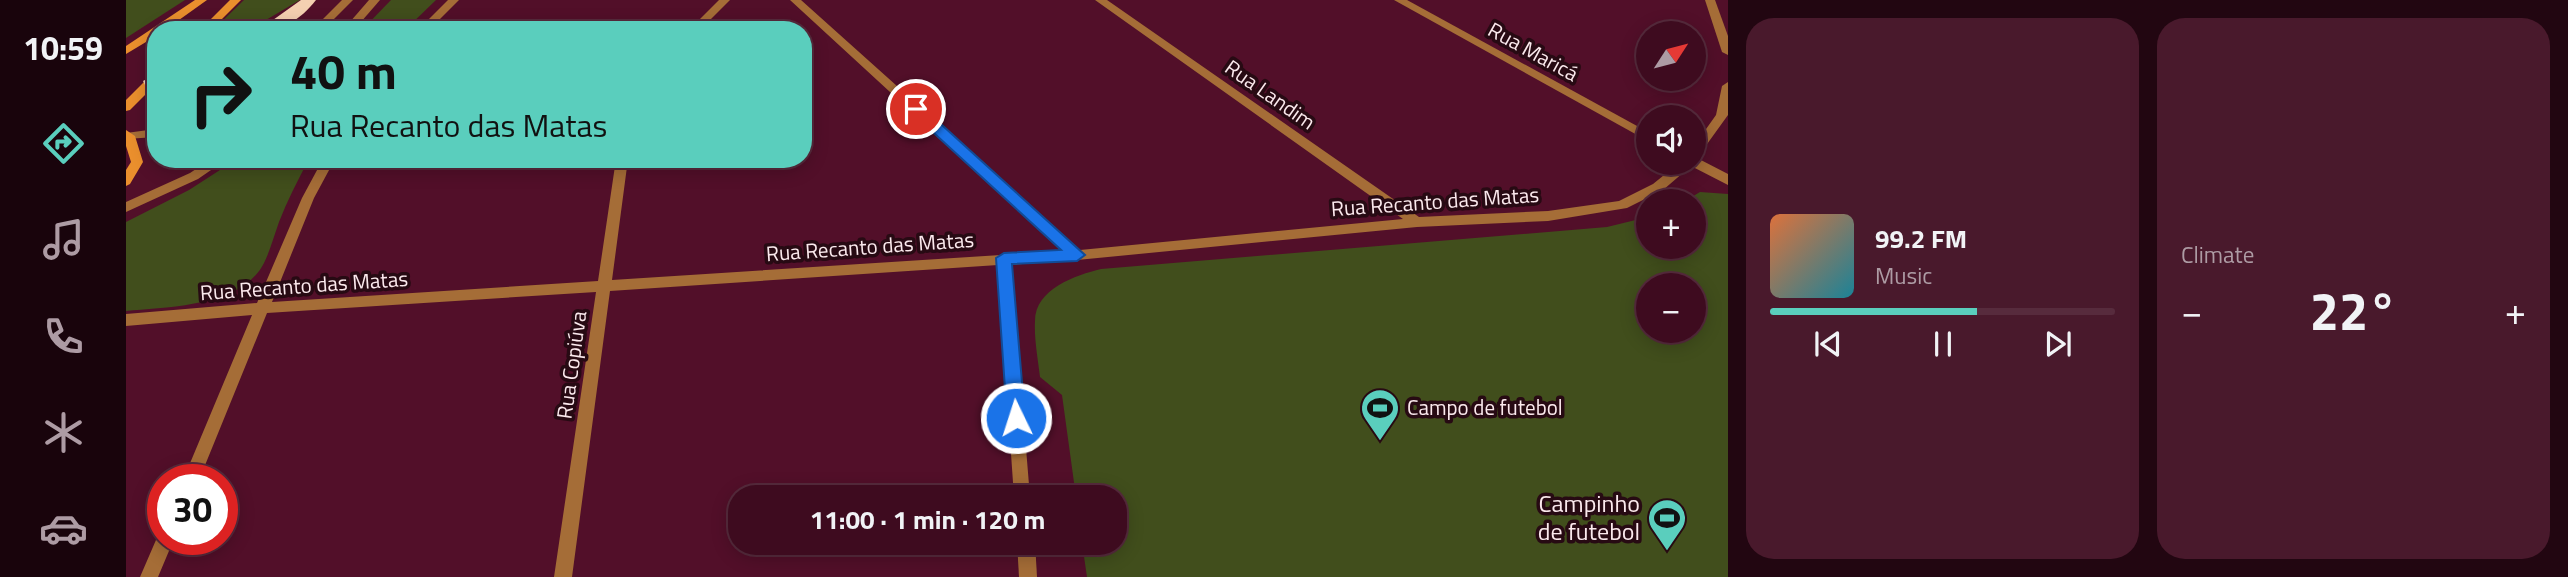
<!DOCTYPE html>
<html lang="en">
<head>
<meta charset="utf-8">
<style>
  body { margin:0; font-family:"Titillium Web",sans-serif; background:#49192c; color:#f1f3f6; height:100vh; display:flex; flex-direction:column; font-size:26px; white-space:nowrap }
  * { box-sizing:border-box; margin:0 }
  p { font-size:23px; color:#ad9ba4 }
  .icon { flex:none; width:38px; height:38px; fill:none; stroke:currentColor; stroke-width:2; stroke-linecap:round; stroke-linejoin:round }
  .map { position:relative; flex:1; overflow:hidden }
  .drawer { display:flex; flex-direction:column; gap:18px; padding:18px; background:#220611; width:840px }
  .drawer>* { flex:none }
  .hud { position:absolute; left:21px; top:21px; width:665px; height:147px; border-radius:28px; box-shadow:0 4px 18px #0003,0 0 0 2px #572b3d; background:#5acebd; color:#111; overflow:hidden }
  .needle { width:46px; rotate:54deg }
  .buttons { position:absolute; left:1510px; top:21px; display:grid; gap:14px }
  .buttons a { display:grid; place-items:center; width:70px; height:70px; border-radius:50%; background:#3e0b1f; box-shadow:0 4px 18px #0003,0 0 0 2px #572b3d; font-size:35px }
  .speed { position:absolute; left:21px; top:464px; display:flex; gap:14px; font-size:35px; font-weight:700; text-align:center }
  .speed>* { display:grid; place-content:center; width:91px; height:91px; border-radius:50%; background:#3e0b1f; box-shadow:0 4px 18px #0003,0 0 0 2px #572b3d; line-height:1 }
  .speed .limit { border:10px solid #d22; background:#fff; color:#111 }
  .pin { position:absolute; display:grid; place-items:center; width:60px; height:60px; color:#fff; margin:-30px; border:4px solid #fff; border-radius:50%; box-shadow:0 2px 7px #0007 }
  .me { position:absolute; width:77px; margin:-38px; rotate:356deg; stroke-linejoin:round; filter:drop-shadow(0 0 5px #0008) }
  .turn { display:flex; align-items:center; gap:24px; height:147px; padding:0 28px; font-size:32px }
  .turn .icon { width:91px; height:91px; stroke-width:2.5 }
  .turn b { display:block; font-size:49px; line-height:60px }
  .big { font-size:52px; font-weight:700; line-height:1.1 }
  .drawer .card { flex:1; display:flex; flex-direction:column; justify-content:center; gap:10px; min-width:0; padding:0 24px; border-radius:28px; background:#49192c }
  .song { display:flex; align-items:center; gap:21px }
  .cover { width:84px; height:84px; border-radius:10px; background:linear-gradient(135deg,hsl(20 70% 55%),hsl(190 70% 35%)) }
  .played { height:7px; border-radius:4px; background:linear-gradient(90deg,#5acebd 60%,#572b3d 60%) }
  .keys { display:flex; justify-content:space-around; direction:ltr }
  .heat { display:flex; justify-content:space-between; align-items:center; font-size:38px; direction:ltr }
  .drawer .tiles { flex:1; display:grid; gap:18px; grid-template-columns:repeat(2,1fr) }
  .trip { position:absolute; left:602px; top:485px; width:399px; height:70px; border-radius:28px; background:#3e0b1f; box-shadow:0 4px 18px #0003,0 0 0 2px #572b3d; font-weight:700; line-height:70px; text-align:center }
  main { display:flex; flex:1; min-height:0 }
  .tabs { display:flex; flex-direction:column; width:126px; justify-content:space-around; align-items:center; background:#19040c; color:#ad9ba4 }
  .tabs .icon { width:49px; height:49px }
  .tabs .on { color:#5acebd }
  .tabs b { font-size:32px; color:#f1f3f6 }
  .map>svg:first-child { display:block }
  .green { fill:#414e1c; fill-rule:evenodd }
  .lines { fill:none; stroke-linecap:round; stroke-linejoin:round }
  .minor { fill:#a56d37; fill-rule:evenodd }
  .tertiary { fill:#a56d37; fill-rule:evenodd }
  .secondary { fill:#ea8f2d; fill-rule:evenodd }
  .trunk { fill:#f4d0b1; fill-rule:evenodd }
  .route { fill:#1a73e8; stroke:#114b97; stroke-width:2 }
  .labels { text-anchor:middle; stroke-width:7; stroke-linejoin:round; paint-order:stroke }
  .street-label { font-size:21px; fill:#fbe9ed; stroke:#270a13 }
  .poi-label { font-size:21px; fill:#fbe9ed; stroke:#270a13; text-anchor:start }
  .near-poi-label { font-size:24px; fill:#fbe9ed; stroke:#270a13; text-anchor:end }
</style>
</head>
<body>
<main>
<nav class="tabs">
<b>10:59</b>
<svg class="icon on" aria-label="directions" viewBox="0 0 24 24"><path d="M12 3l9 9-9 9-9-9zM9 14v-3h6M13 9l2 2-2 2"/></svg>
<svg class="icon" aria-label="music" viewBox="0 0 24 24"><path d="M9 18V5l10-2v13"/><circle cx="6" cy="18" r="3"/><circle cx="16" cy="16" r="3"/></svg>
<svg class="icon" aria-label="phone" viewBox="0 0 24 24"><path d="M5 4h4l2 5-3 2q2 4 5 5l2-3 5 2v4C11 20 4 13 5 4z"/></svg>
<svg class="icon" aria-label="climate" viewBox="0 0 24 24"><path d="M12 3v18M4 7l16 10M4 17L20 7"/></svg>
<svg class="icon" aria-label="car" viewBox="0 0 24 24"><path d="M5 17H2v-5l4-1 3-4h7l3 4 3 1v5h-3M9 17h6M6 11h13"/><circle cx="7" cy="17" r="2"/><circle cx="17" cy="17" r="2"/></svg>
</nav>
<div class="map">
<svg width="1602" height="577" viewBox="0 0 1602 577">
  <rect width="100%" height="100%" fill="#520f29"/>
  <!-- green -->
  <g class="green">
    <path d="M0 0H59L0 38Z"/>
    <path d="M118 0H174L123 30H87Z"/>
    <path d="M265 0H310L279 30H236Z"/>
    <path d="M111 159H183C172 180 161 201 153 222 148 236 144 251 138 263 116 307 41 307 0 311V222L63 190Z"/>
    <path d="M1574 192 1602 194V577H961L956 543 989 542V497H950L936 395 914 377C912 359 908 339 909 321 909 289 950 275 975 269L1481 227 1522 217V247H1568V201H1559ZM1568 285V331H1522V285Z"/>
  </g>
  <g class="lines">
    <!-- minor -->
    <g class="minor">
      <path d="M322 0H333L303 30H292Z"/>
      <path d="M593 0H604L574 30H563Z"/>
      <path d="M664 0H675L954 250 1277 219 969 0H981L1293 217 1422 211 1493 201 1527 184 1553 163H1568V146L1590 115 1596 86 1602 82V115L1571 158 1602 174V185L1565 166 1537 190 1501 208 1422 221 1291 227 951 260 885 265 904 497H888L872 265 484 291 446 577H428L470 292 141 313 73 480H57L126 315 0 326V314L131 303 176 198 197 159H209L188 198 146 302 472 281 490 159H502L486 280 937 251Z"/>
      <path d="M1268 0H1281L1522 132V141Z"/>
      <path d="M1579 0H1589L1602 36V55L1596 52Z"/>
      <path d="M37 532V539H48L32 577H14L33 533Z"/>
      <path d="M891 542H909L911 577H893Z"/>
    </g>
    <!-- tertiary -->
    <g class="tertiary">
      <path d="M216 0H227L197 30H186Z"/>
      <path d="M243 0H254L228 30H217Z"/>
      <path d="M30 129V137L0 139V133Z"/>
      <path d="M85 159H101L72 179 0 212V202L64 173Z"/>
    </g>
    <!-- secondary -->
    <g class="secondary">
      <path d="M69 0H81L39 30H30V36L0 54V46Z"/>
      <path d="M104 0H115L85 30H74Z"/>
      <path d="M30 73V84L4 110 0 111V100L26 74Z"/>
      <path d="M0 130 9 136 17 162 4 184 0 186V170L5 162 0 146Z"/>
    </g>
    <!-- trunk -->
    <g class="trunk">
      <path d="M175 0H190C174 20 158 30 133 30Z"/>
      <path d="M30 74V85H19L17 81Z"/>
    </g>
  </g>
  <!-- route -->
  <path class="route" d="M790 105 795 106 959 255 951 261 886 264 899 418 896 423 890 425 884 423 881 418 870 258 878 253 935 250 785 112V106Z"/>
  <!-- icons -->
  <defs>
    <symbol id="stadium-pin" viewBox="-11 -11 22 30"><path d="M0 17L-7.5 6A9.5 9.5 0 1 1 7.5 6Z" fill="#5acebd" stroke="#270a13"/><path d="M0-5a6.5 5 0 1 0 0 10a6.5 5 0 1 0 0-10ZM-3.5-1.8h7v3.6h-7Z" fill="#111"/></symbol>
  </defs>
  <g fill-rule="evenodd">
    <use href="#stadium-pin" x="1232" y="386" width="44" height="60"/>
    <use href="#stadium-pin" x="1519" y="496" width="44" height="60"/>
  </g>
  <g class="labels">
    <!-- street labels -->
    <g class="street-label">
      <text transform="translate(1407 52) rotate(29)" y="7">Rua Maricá</text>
      <text transform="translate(1144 95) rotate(35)" y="7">Rua Landim</text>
      <text transform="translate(1309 202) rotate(-4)" y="7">Rua Recanto das Matas</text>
      <text transform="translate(744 247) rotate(-4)" y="7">Rua Recanto das Matas</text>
      <text transform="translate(178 286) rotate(-4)" y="7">Rua Recanto das Matas</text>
      <text transform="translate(446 365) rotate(-82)" y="7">Rua Copiúva</text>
    </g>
    <!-- poi labels -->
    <g class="poi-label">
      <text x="1281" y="415">Campo de futebol</text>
    </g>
    <!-- near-poi labels -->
    <g class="near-poi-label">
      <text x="1514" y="512">Campinho<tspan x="1514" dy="28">de futebol</tspan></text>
    </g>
  </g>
</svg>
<div class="buttons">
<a><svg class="needle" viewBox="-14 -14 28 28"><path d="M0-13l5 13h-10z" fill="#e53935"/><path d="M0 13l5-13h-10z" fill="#ad9ba4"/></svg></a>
<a><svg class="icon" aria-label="sound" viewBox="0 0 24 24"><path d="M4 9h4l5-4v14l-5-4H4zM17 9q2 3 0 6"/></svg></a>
<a>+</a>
<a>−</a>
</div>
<div class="speed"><div class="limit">30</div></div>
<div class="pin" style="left:790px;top:109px;background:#d93025"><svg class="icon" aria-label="arrive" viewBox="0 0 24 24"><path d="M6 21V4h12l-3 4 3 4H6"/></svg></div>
<svg class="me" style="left:890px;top:418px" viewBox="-20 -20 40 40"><circle r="17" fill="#1a73e8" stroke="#fff" stroke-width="3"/><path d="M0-11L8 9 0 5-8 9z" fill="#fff"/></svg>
<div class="trip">11:00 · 1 min · 120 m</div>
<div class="hud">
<div class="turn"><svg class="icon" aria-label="right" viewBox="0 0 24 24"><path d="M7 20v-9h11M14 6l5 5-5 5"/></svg><div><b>40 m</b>Rua Recanto das Matas</div></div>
</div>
</div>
<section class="drawer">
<div class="tiles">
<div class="card">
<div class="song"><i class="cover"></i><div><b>99.2 FM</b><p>Music</p></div></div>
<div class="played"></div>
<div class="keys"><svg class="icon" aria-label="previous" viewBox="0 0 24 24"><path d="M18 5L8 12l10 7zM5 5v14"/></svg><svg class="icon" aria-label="pause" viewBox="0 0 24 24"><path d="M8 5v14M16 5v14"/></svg><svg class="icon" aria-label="next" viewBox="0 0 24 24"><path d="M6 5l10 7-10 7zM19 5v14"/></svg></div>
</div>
<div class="card"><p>Climate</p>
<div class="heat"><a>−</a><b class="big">22°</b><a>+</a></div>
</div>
</div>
</section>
</main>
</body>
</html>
